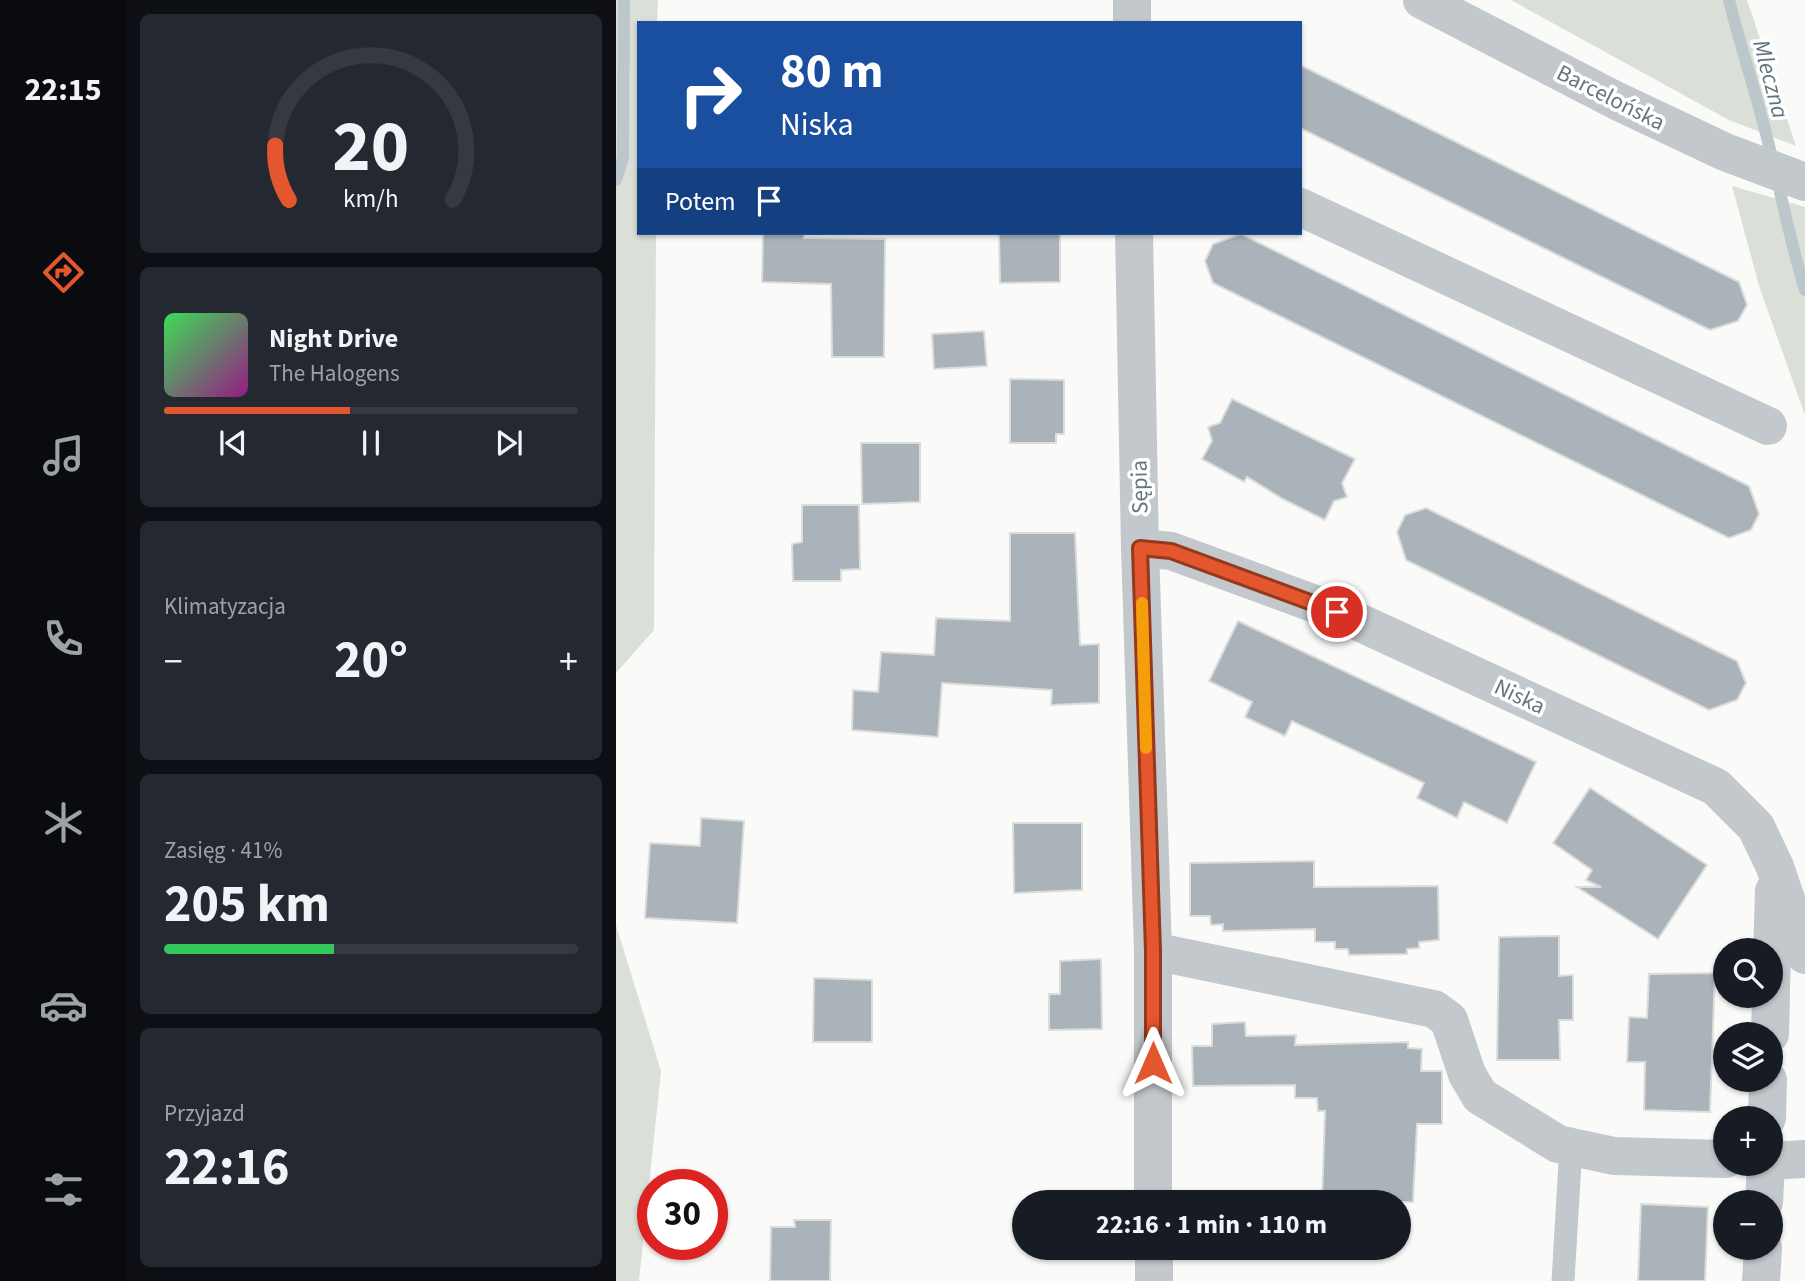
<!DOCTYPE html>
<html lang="pl">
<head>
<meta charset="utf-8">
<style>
  body { margin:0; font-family:"Source Sans 3",sans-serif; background:#242831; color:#f1f3f6; height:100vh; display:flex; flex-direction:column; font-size:26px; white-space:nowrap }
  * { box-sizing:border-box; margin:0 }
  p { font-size:23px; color:#9ea1a6 }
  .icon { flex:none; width:38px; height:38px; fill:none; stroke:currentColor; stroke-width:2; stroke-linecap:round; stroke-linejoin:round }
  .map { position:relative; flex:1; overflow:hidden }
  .panel { display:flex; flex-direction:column; gap:14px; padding:14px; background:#0d0f14; width:490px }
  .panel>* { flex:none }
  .top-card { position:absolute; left:21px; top:21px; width:665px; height:214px; border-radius:0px; box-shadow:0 2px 5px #0004; background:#1a4fa0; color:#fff; overflow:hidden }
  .controls { position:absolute; left:1097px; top:938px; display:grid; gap:14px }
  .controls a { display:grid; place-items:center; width:70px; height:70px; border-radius:50%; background:#171b24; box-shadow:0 2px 5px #0004; font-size:35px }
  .speed { position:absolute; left:21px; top:1169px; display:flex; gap:14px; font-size:35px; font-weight:700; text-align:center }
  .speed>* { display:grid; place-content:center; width:91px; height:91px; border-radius:50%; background:#171b24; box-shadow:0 2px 5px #0004; line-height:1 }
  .speed .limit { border:10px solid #d22; background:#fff; color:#111 }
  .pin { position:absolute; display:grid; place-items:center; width:60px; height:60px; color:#fff; margin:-30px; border:4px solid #fff; border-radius:50%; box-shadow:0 2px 7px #0007 }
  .me { position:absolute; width:77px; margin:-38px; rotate:0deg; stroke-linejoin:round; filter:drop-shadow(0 0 5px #0008) }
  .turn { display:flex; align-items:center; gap:24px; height:147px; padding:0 28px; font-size:32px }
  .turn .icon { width:91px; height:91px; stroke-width:2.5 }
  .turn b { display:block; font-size:49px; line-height:60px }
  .then { display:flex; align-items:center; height:66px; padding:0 28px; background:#0003; gap:14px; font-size:26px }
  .big { font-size:52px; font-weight:700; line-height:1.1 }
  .panel .widget { flex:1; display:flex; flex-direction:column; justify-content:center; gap:10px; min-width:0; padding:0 24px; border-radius:10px; background:#242831 }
  .panel .dial { align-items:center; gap:0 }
  .dial svg { height:182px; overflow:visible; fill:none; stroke:#363941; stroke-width:7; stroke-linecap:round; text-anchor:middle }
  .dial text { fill:#f1f3f6; stroke:none }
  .song { display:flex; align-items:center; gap:21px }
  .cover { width:84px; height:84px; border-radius:10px; background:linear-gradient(135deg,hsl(130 70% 55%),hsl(310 70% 35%)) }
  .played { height:7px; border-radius:4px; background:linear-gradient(90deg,#e4572e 45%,#363941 45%) }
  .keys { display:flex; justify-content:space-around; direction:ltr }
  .heat { display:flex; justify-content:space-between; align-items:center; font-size:38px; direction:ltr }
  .charge { height:10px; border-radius:5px; background:linear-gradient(90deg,#34c759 41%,#363941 0) }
  .trip { position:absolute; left:396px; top:1190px; width:399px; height:70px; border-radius:35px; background:#171b24; box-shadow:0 2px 5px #0004; font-weight:700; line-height:70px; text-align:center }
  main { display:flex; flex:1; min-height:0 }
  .menu { display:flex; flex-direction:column; width:126px; justify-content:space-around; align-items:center; background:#090b0e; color:#9ea1a6 }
  .menu .icon { width:49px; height:49px }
  .menu .current { color:#e4572e }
  .menu b { font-size:32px; color:#f1f3f6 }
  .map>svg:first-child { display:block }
  .green { fill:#dadfd7 }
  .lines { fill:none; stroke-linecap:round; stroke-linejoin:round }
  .stream { stroke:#bbc7cb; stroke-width:12 }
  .building { fill:#aab3b9; stroke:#dcdcda; stroke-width:2 }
  .lane { stroke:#c3c8cc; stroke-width:23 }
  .street { stroke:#c3c8cc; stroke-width:38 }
  .route-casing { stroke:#94391e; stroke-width:18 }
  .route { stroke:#e4572e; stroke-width:12 }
  .slow { stroke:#f59e0b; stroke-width:12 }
  .labels { text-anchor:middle; stroke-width:7; stroke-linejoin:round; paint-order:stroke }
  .street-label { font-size:23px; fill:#657683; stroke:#fff }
  .water-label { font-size:24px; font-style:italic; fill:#60757c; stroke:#fff }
</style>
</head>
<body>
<main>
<nav class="menu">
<b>22:15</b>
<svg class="icon current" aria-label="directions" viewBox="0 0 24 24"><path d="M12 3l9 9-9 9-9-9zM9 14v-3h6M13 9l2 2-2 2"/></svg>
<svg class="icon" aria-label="music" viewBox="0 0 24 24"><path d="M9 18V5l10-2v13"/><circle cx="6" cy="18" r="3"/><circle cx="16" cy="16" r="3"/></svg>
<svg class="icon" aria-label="phone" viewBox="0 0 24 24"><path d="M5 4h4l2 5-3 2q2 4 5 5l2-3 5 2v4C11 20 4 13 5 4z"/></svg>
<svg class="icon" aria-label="climate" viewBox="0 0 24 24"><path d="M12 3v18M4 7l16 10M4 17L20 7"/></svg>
<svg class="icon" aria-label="car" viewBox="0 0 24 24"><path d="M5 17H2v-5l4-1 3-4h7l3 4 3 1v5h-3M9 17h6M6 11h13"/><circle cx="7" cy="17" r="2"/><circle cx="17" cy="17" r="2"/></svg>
<svg class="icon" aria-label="filters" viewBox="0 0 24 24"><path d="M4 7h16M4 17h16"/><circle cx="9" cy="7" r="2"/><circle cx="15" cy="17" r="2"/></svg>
</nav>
<section class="panel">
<div class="widget dial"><svg viewBox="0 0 100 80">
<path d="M14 69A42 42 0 1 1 86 69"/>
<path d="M14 69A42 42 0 0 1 8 45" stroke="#e4572e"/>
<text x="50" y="56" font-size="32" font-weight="700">20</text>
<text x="50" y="72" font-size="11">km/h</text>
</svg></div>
<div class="widget">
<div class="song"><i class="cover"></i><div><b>Night Drive</b><p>The Halogens</p></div></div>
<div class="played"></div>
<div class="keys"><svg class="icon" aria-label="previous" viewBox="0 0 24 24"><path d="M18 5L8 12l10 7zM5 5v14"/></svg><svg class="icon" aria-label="pause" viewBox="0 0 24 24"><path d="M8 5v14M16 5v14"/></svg><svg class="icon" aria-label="next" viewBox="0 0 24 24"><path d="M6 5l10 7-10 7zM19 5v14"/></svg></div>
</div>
<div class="widget"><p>Klimatyzacja</p>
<div class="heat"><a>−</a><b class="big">20°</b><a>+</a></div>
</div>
<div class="widget"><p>Zasięg · 41%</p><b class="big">205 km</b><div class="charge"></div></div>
<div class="widget"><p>Przyjazd</p><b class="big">22:16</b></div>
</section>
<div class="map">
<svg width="1189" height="1281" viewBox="0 0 1189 1281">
  <rect width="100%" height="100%" fill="#fafaf8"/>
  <!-- green -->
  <g class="green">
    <path d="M0 0H42L41 23H23V233H40L38 630 0 673Z"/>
    <path d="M895 0H1131L1180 146 1113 120Z"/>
    <path d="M1116 186 1189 207V415L1144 289Z"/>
    <path d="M0 925 45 1071 23 1281H0Z"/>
  </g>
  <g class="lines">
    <!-- stream -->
    <g class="stream">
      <path d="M1113 0C1124 45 1139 89 1150 134 1164 186 1173 239 1189 290"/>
      <path d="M0 180 7 158 8 0"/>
    </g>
  </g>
  <!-- building -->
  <g class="building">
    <path d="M684 65 1123 282 1131 305 1122 321 1094 330 684 128Z"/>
    <path d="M147 233H188V238L269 239 268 357H216L215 284 146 282Z"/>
    <path d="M383 233H444V282L384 283Z"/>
    <path d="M625 234 1133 486 1143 514 1135 530 1113 538 597 283 589 261 597 244Z"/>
    <path d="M368 331 371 366 318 369 316 334Z"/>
    <path d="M394 379 448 380V434H440V443H394Z"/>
    <path d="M616 399 739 459 726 483 731 497 718 501 709 520 667 499 631 477 628 482 586 459 596 441 592 427 604 423Z"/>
    <path d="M245 443H304V502L246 504Z"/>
    <path d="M186 505H243L244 569 225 570V581H177L176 544 186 542Z"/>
    <path d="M810 508 1121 661 1130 683 1121 700 1093 710 790 560 781 532 789 515Z"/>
    <path d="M394 533H459L464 645 483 644V703L435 705 436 690 326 683 322 737 236 730 237 690 262 692 265 652 318 655 320 618 394 621Z"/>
    <path d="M622 621 920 762 891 823 848 802 841 818 801 798 808 783 676 721 669 736 629 717 636 702 593 681Z"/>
    <path d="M974 788 1091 865 1042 939 961 887H985L970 880 976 870 937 843Z"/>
    <path d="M85 818 128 821 121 923 29 918 34 843 84 846Z"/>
    <path d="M397 823H466V890L398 893Z"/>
    <path d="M698 861V887L822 886 823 940 803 942V948L791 949V954L733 955 732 949H719V942H699V929L607 931V924L595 925 594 916H574V863Z"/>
    <path d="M943 936V976L957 975V1020H943L944 1060H881L883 937Z"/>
    <path d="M485 959 486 1029 433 1030V994H444V961Z"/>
    <path d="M1099 973 1094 1112 1028 1110 1029 1062H1011L1013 1017 1031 1018 1033 974Z"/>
    <path d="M198 978 256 980V1042H197Z"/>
    <path d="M629 1022 630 1036 680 1035 679 1045 792 1042V1048L806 1049 805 1071H826V1124H801L797 1202H706L709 1111H702L701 1098H679V1085L577 1086 576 1046H596V1024Z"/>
    <path d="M1025 1204 1092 1207 1089 1281H1022Z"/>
    <path d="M178 1220H215L214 1281H154L155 1227H179Z"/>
  </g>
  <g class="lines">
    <!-- lane -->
    <path class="lane" d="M947 1281 955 1146"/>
    <!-- street -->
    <g class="street">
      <path d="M516 0V23"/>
      <path d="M806 0 1001 101 1109 152 1189 182"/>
      <path d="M684 207 1152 426"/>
      <path d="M518 233 524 548 537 951V1202"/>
      <path d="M524 548 555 551 721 612 1100 787 1140 827 1159 867 1189 955"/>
      <path d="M537 951 818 1009 833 1020 851 1074 864 1096 942 1144 998 1156 1110 1159"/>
      <path d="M1155 988 1158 891"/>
      <path d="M1154 1034 1155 996"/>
      <path d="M1151 1118 1152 1080"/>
      <path d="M1155 1161 1189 1159"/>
      <path d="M1148 1202 1150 1164"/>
      <path d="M538 1248V1281"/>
      <path d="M1145 1281 1147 1248"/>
    </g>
  </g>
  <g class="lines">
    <defs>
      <path id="route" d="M537 1063V951L524 548 555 551 721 612"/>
    </defs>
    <!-- route casing -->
    <use href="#route" class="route-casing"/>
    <!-- route -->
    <use href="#route" class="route"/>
    <!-- slow -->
    <path class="slow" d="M526 603 530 748"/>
  </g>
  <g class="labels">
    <!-- street labels -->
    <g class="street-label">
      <text transform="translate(995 97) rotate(27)" y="8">Barcelońska</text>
      <text transform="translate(523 487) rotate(-91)" y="8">Sępia</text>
      <text transform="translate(904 696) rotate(25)" y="8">Niska</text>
    </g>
    <!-- water labels -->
    <g class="water-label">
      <text transform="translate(1155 79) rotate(75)" y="8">Mleczna</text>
    </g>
  </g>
</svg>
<div class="controls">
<a><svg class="icon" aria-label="search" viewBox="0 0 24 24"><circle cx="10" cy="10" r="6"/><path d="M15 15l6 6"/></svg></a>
<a><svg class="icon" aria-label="layers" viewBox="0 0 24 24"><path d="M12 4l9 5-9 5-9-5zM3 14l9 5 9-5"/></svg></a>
<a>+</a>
<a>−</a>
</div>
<div class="speed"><div class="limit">30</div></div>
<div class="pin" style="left:721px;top:612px;background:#d93025"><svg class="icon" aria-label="arrive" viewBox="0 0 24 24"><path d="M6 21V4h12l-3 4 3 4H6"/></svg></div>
<svg class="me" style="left:537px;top:1063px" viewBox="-20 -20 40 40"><path d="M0-17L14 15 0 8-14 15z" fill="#e4572e" stroke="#fff" stroke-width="4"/></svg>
<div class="trip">22:16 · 1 min · 110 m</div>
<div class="top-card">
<div class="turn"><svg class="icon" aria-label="right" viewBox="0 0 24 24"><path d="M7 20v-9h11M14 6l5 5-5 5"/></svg><div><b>80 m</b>Niska</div></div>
<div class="then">Potem<svg class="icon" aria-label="arrive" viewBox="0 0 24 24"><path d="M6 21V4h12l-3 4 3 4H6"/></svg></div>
</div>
</div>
</main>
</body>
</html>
